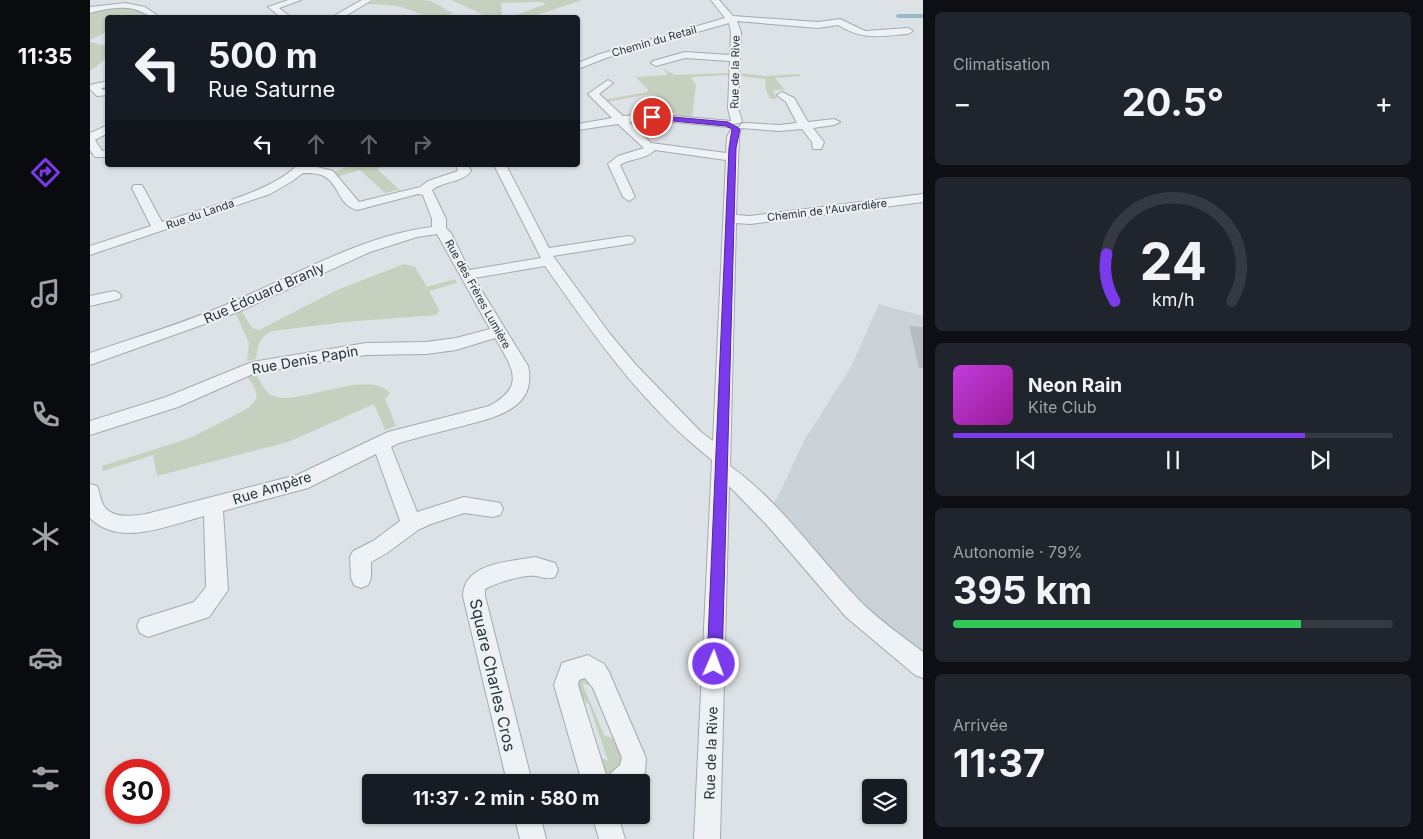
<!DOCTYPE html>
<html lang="fr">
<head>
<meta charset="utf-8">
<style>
  body { margin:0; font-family:Inter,sans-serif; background:#20242c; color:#f1f3f6; height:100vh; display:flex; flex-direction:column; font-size:19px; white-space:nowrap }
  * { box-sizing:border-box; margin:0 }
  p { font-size:16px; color:#9ea1a6 }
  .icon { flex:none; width:28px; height:28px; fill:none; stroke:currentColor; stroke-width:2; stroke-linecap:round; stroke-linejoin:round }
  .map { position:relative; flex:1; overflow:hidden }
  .side { display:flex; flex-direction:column; gap:12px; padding:12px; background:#0d0f14; width:500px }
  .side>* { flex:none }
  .hud { position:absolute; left:15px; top:15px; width:475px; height:152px; border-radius:5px; box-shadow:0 1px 4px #0004; background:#171b24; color:#f1f3f6; overflow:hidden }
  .tools { position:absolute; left:772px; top:779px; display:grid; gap:10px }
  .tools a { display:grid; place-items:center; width:45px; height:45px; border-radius:5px; background:#171b24; box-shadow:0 1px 4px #0004; font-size:25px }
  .speed { position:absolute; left:15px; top:759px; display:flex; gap:10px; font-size:25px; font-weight:700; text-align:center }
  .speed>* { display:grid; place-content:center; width:65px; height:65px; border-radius:50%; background:#171b24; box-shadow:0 1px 4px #0004; line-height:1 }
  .speed .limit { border:8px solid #d22; background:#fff; color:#111 }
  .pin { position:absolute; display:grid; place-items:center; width:42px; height:42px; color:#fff; margin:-21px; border:2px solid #fff; border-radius:50%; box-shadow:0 1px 5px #0007 }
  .me { position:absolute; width:55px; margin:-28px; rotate:2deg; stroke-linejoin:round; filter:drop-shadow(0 0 4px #0008) }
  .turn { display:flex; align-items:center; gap:18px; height:105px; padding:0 20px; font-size:22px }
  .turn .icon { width:65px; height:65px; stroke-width:2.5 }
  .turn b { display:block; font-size:35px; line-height:42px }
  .lanes { display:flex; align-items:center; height:48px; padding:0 20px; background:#0003; justify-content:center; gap:25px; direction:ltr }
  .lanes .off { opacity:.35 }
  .big { font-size:38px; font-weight:700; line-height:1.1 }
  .side .card { flex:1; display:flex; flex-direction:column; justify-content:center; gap:8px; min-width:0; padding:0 18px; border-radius:8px; background:#20242c }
  .side .dial { align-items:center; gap:0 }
  .dial svg { height:130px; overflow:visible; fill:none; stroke:#363941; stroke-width:7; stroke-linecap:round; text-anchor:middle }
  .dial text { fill:#f1f3f6; stroke:none }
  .song { display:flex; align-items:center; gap:15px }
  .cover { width:60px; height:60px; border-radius:8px; background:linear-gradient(135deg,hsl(290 70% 55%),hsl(300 70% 35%)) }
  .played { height:5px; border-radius:2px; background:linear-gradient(90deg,#7c3aed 80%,#363941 80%) }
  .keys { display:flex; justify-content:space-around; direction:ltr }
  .heat { display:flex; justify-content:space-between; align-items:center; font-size:28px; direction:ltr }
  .charge { height:8px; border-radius:4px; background:linear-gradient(90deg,#34c759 79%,#363941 0) }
  .trip { position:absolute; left:272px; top:774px; width:288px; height:50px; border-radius:5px; background:#171b24; box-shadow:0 1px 4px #0004; font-weight:700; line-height:50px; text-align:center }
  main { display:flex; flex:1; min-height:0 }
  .tab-bar { display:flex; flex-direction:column; width:90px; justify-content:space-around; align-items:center; background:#090b0e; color:#9ea1a6 }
  .tab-bar .icon { width:35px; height:35px }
  .tab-bar .on { color:#7c3aed }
  .tab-bar b { font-size:22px; color:#f1f3f6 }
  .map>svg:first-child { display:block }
  .built { fill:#cbd2d8 }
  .green { fill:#c6d0be }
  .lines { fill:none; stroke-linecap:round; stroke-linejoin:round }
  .canal { fill:#99b7c5; fill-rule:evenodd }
  .building { fill:#b5bdc3 }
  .minor-casing { stroke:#a3aab0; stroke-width:2 }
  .minor { fill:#eff2f5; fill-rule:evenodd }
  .route { fill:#7c3aed; stroke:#51269a }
  .labels { text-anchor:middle; stroke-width:4; stroke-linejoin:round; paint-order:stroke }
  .far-street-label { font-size:11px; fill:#27333c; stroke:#ecf1f4 }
  .street-label { font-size:14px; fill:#27333c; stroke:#ecf1f4 }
  .near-street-label { font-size:16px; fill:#27333c; stroke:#ecf1f4 }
</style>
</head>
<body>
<main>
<nav class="tab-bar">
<b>11:35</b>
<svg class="icon on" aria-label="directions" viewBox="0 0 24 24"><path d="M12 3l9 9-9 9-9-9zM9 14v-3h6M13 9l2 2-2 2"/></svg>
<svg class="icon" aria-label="music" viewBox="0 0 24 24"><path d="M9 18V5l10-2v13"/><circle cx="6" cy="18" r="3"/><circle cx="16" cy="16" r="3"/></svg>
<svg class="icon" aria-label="phone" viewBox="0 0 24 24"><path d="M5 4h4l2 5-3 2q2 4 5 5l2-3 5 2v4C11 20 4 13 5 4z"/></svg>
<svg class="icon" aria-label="climate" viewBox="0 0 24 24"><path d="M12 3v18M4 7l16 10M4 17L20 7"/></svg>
<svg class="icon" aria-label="car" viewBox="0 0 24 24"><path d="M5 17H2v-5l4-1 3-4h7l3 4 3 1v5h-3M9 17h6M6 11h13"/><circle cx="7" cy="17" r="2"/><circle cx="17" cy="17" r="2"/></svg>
<svg class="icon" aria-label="filters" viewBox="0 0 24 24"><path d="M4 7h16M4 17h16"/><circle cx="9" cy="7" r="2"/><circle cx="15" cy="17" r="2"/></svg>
</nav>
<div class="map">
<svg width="833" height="839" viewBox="0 0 833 839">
  <rect width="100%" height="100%" fill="#dde2e6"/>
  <!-- built -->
  <path class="built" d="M789 304 833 316V665L677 512 687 498 715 439 761 367Z"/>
  <!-- green -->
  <g class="green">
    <path d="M286 0H333L341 1 363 13C341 23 332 13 311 7 300 4 287 5 276 4Z"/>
    <path d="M361 0H492L441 17H420L456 4 452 2 411 3 412 17H398Z"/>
    <path d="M26 8 46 9 62 17 18 18 17 32 0 40V12Z"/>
    <path d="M0 42 17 46C18 60 11 63 0 71Z"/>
    <path d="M573 70H575L585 75 637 73 640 75 601 77 606 85 602 117 585 116V113L580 112V108L565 95 561 94 516 102 513 100 557 92 558 90 546 77 576 75 578 73Z"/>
    <path d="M649 73 676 76 709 74 711 76 685 78 695 90H683L687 99H680L676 90 675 79 650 76Z"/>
    <path d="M262 165H295L287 169 311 191 306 190 295 193 270 170 246 177 242 173Z"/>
    <path d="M314 264 325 267 337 287 365 279 367 283 339 291 349 310 347 315 255 322 183 331C169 336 168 345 166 359L157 361 159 343 146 314 152 312 162 328 169 330 247 290Z"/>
    <path d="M165 373C169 379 174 391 181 395 206 409 276 367 300 393L295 399 306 426 295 430 284 404 198 442 67 476 63 455 13 471 12 466 100 438 155 410C173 397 167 391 157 376Z"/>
    <path d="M488 672 509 688 492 683 514 735 534 744 538 758 525 776 515 775 504 754 518 761 499 704 485 696Z"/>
  </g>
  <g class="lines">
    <!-- canal -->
    <path class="canal" d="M833 14V18H808L805 16 808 14Z"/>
  </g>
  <!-- building -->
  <path class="building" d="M819 326 833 327V368H829Z"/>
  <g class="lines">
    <defs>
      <g id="minor">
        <path d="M198 0H211L189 8 202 18H192L178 7Z"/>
        <path d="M272 0H282L252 18H240Z"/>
        <path d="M621 0H629L643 16 728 22 750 19 775 31 818 28 823 31 818 34C789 36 774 41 748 25L728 28 647 21 651 32 648 108 652 121 650 123 643 124 638 127 562 120 539 122 561 143 636 153 637 137 642 127H650L651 124 655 123 689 125 707 123 696 102 687 95 692 92 704 98 718 122 744 119 750 122 744 125 723 128 734 142 731 149H723L722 142 712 129 689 131 651 128 649 137 646 215 660 216 833 194V202L660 224 646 223 640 466C690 501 728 558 770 601 789 620 812 636 833 652V678L825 675 756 617 676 524 639 486 630 839H604L622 460C554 407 504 336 455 266L384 278 438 366C448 411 401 418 369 427 349 432 329 437 309 443L301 447 327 512 374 497 410 503 413 509 410 515 403 517 374 513 341 524 328 530 297 553 281 562V578L278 585 271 588 264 585 261 578 260 557 263 551 283 541 310 521 286 454 218 488 133 511 138 590 119 617 58 637 50 633 47 626 50 619 104 602 116 587 114 516C80 525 29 548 0 518V484L7 486C10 492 10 500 14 506 23 519 42 516 56 514L207 475 298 432 399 406C437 386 422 367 405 338L366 350 336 354 276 355 165 373 88 407 0 435V421L76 397 162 362 276 343 336 342 366 338 400 329 347 234 327 237 280 252 148 312 0 365V353C46 337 95 323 140 303 204 276 273 235 342 227V219L333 195 328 194 267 210C250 206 249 187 237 178 230 173 221 173 213 173L201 182 180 194 0 255V246L61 226 42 188 44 185H52L72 222C108 210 183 192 207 165H219L243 171 269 202 330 187 338 181 368 171 366 165H378L381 171C372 183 353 181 342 190L356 219V228L361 233 379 270 451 258 404 165H416L459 248 538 236 543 237 545 240 543 243 538 244 463 256 520 334 547 366 611 432 623 441 636 160 565 150C555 160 541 158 530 165L545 197 539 201 533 197 518 164 528 156 554 148 528 124 488 130V124L522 118 498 94 518 80 523 83 509 94 533 116 562 114 641 121 638 108 640 61 595 58 566 66 561 63 563 61 595 52 640 55 641 32 639 23 516 58 488 69V63L510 54 635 18Z"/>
        <path d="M35 3 55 7 71 18C60 18 55 12 44 9 30 6 14 9 0 13V7Z"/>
        <path d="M18 81V87L11 88 13 90 18 89V95L7 96 0 89V85Z"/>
        <path d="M18 125V133L5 140 12 151 18 150V157H5L0 150V133Z"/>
        <path d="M24 291 29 293 31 296 29 299 0 306V296Z"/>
        <path d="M445 557 465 563 468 570 465 577C457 580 454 577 446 576 434 574 406 583 395 589V596L442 782H417L373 596C374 562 420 562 445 557Z"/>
        <path d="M498 655 514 664 519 672 556 758 555 772 549 782H492L464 685 472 663ZM495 678 503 688 532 758 530 765 521 773 518 781 488 685 489 680Z"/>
        <path d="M424 815H450L456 839H430Z"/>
        <path d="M502 815H528L535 839H509Z"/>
      </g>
    </defs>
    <!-- minor casing -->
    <use href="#minor" class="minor-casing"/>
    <!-- minor -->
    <use href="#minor" class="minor"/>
  </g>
  <!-- route -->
  <path class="route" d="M560 115 638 122 650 129 646 148 632 664 629 669 624 672 619 669 617 664 639 148 642 129 636 126 562 119 560 118Z"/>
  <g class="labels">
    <!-- far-street labels -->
    <g class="far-street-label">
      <text transform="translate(564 41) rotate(-16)" y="4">Chemin du Retail</text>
      <text transform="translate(645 72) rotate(-89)" y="4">Rue de la Rive</text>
      <text transform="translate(737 210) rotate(-7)" y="4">Chemin de l'Auvardière</text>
      <text transform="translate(110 214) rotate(-19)" y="4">Rue du Landa</text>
      <text transform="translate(388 294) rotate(61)" y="4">Rue des Frères Lumière</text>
    </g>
    <!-- street labels -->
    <g class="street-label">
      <text transform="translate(174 293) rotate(-24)" y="5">Rue Édouard Branly</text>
      <text transform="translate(215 360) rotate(-10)" y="5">Rue Denis Papin</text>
      <text transform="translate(182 488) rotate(-17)" y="5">Rue Ampère</text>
      <text transform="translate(621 753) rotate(-88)" y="5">Rue de la Rive</text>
    </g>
    <!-- near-street labels -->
    <g class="near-street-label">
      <text transform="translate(403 675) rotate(77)" y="6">Square Charles Cros</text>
    </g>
  </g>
</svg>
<div class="tools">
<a><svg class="icon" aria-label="layers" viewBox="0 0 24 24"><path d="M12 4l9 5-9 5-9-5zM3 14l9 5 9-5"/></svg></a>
</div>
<div class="speed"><div class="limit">30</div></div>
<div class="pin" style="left:562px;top:117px;background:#d93025"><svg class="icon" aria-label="arrive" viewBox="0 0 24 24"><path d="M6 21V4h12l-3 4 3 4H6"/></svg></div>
<svg class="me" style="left:624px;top:664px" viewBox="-20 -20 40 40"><circle r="17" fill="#7c3aed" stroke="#fff" stroke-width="3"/><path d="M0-11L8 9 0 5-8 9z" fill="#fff"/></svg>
<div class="trip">11:37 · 2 min · 580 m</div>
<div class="hud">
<div class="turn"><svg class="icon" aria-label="left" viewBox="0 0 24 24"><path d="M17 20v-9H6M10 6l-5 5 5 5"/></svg><div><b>500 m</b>Rue Saturne</div></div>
<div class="lanes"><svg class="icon" aria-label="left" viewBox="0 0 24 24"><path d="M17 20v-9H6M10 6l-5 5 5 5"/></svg><svg class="icon off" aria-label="ahead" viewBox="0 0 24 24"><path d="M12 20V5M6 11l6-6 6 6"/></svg><svg class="icon off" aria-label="ahead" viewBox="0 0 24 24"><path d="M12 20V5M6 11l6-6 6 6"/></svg><svg class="icon off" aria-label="right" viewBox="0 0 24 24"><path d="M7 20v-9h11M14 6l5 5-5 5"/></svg></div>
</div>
</div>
<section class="side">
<div class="card"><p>Climatisation</p>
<div class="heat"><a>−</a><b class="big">20.5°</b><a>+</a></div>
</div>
<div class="card dial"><svg viewBox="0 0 100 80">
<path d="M14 69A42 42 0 1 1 86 69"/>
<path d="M14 69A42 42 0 0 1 9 40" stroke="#7c3aed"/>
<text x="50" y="56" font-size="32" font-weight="700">24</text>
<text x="50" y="72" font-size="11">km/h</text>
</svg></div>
<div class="card">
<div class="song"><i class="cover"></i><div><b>Neon Rain</b><p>Kite Club</p></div></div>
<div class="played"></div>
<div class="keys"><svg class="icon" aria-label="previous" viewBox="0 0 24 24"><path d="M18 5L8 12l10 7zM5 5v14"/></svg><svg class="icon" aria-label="pause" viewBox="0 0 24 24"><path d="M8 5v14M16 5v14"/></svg><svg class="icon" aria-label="next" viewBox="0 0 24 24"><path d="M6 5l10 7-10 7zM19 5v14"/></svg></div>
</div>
<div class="card"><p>Autonomie · 79%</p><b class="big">395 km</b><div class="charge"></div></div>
<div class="card"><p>Arrivée</p><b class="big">11:37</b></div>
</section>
</main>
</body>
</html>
